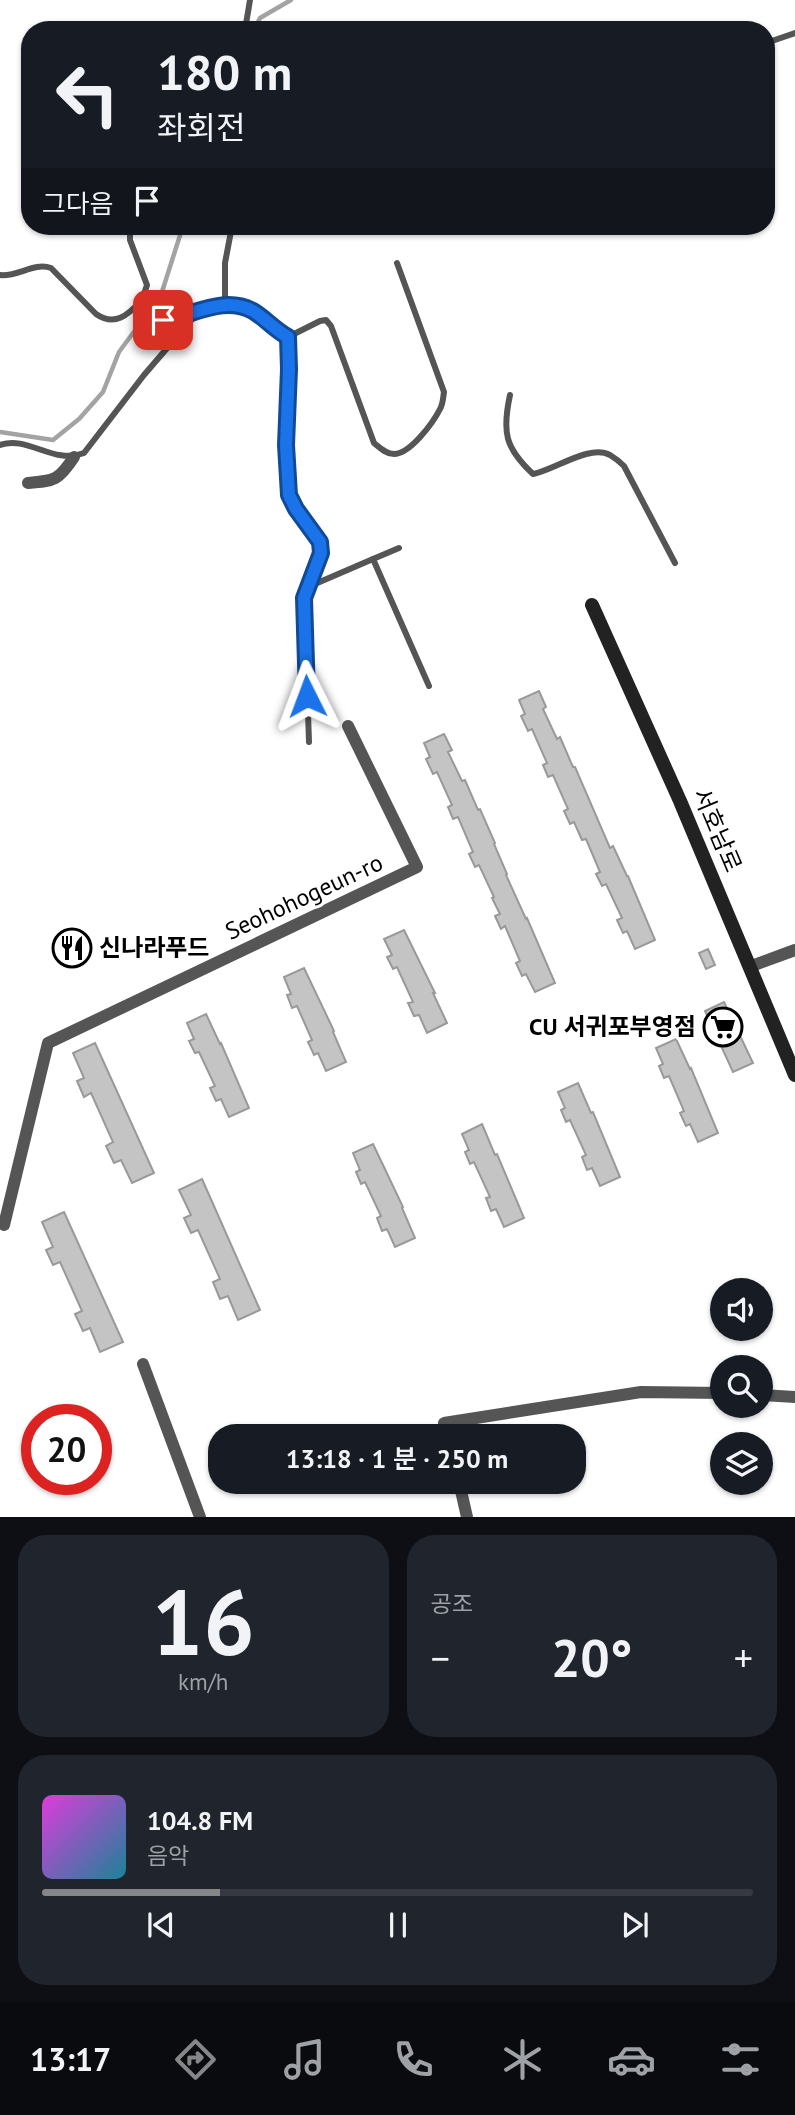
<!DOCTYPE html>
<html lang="ko">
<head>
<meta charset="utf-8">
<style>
  body { margin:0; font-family:"PT Sans","Noto Sans KR",sans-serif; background:#20242c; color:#f1f3f6; height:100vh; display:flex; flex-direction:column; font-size:26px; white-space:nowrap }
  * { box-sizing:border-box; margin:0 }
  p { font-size:23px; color:#9ea1a6 }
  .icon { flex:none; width:38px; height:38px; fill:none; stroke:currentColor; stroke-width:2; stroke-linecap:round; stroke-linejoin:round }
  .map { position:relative; height:1517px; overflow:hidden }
  .details { display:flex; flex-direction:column; gap:18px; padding:18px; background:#0d0f14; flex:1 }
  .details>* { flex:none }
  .guide { position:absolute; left:21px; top:21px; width:754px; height:214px; border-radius:28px; box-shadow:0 2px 5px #0004; background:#171b24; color:#f1f3f6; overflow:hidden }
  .fabs { position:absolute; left:710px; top:1278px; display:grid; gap:14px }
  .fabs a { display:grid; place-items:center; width:63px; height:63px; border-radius:50%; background:#171b24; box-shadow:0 2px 5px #0004; font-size:35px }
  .speed { position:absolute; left:21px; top:1404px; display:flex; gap:14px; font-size:35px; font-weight:700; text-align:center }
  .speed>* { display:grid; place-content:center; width:91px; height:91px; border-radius:50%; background:#171b24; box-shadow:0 2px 5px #0004; line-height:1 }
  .speed .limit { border:10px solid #d22; background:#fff; color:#111 }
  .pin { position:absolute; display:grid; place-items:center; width:60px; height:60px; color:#fff; margin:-30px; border-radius:14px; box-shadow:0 4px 10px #0006 }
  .me { position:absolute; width:77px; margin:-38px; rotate:357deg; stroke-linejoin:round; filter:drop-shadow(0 0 5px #0008) }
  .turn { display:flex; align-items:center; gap:24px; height:147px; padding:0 21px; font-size:32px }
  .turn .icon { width:91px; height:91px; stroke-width:2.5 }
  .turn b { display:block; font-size:49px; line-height:60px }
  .then { display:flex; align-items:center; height:66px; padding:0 21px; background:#0003; gap:14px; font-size:26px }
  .big { font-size:52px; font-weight:600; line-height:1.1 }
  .details .widget { flex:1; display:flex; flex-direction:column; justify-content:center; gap:10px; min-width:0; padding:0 24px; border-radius:28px; background:#20242c }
  .details .dial { align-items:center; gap:0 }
  .dial b { font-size:91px; line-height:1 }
  .song { display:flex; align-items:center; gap:21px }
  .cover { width:84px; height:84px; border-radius:10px; background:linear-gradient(135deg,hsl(300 70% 55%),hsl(190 70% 35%)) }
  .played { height:7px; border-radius:4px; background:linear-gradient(90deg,#858687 25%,#363941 25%) }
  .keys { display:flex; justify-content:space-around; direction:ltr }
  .heat { display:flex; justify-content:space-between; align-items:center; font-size:38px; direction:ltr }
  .details .tiles { flex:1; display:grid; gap:18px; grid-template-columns:1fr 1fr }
  .widget:last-child { grid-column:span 2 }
  .trip { position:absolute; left:208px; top:1424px; width:378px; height:70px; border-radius:28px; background:#171b24; box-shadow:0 2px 5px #0004; font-weight:600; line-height:70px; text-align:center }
  .menu { display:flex; height:112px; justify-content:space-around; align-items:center; background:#090b0e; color:#9ea1a6 }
  .menu .icon { width:49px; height:49px }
  .menu .active { color:#858687 }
  .menu b { font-size:32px; color:#f1f3f6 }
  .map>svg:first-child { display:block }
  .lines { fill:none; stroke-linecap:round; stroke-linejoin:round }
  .stream { stroke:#a3a3a3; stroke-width:4.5 }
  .building { fill:#c4c4c4; stroke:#999; stroke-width:2 }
  .service { stroke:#555; stroke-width:6 }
  .minor { stroke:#555; stroke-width:12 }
  .secondary { stroke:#222; stroke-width:14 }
  .route-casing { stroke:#114b97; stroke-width:18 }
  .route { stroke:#1a73e8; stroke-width:12 }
  .labels { text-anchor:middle; stroke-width:6; stroke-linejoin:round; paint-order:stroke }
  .street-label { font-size:24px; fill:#000; stroke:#fff }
  .poi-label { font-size:24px; font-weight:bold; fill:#000; stroke:#fff; text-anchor:start }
</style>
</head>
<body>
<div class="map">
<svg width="795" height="1517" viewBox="0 0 795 1517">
  <rect width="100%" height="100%" fill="#fff"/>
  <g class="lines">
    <!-- stream -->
    <g class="stream">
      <path d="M254 30 260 18 291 0"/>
      <path d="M0 432 53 440 79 419 103 392 119 352 161 295 183 226"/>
    </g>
  </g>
  <!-- building -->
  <g class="building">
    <path d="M539 691 546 707 543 709 557 739 560 737 573 767H575L610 848 613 846 627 876H628L655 940 635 949 627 931 623 933 617 920 622 918 606 884 602 886 596 874 600 872 586 839 582 840 574 822 570 824 564 811 568 809 553 775 548 777 543 765 547 763 532 729 528 731 521 716 525 714 519 700Z"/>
    <path d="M444 734 452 750 448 752 462 781 465 780 478 810 480 809 495 843 494 844 507 874 506 875 526 919 527 918 555 983 535 992 526 974 522 976 516 963 520 961 505 926 501 929 495 916 500 914 492 898 494 897 479 865 475 867 469 854 473 852 458 817 453 819 448 807 452 805 437 772 433 774 426 759 430 757 424 743Z"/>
    <path d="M404 930 435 993H433L447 1023 427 1033 419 1015 414 1016 408 1003 413 1002 397 967 393 969 387 957 392 955 384 939Z"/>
    <path d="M708 949 715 965 706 969 699 953Z"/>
    <path d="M304 968 334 1031 333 1032 346 1062 326 1071 318 1053 314 1055 308 1042 312 1040 297 1006 292 1008 287 995 291 994 284 977Z"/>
    <path d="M724 1002 753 1063 733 1072 705 1011Z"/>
    <path d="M206 1014 220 1044 221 1043 249 1108 229 1117 221 1099 216 1101 210 1088 215 1086 199 1052 195 1053 189 1041 194 1039 187 1023Z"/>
    <path d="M676 1039 690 1069 691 1068 718 1133 698 1142 690 1124 686 1126 680 1113 684 1111 669 1076 664 1078 659 1066 663 1064 656 1048Z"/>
    <path d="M95 1043 154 1173 132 1183 121 1160 114 1163 106 1146 113 1142 91 1093 84 1097 77 1081 84 1078 73 1053Z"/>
    <path d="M578 1083 591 1113 593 1112 620 1177 600 1186 592 1168 587 1170 582 1157 586 1155 570 1120 566 1122 561 1110 565 1108 558 1092Z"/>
    <path d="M482 1124 495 1155 497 1154 524 1218 504 1227 496 1209 491 1211 486 1198 490 1197 474 1162 470 1164 465 1152 469 1150 462 1134Z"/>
    <path d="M373 1144 403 1207 402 1208 415 1238 395 1247 387 1229 382 1231 377 1218 381 1216 365 1182 361 1184 356 1172 360 1170 353 1153Z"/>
    <path d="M202 1179 260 1310 238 1320 228 1296 220 1299 213 1282 220 1279 198 1230 191 1233 184 1218 191 1215 179 1190Z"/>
    <path d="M64 1212 123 1342 100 1352 90 1328 83 1331 75 1314 82 1311 60 1262 53 1265 46 1250 53 1247 42 1222Z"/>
  </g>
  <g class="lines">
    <!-- service -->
    <g class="service">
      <path d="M250 30 246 24 250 0"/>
      <path d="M766 43 795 33"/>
      <path d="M130 226V240L147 285 142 300 163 320C193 316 223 295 253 311 266 319 275 330 288 337L320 321 326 320 331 326 374 443C380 448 386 454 394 454 410 454 433 423 440 409 443 404 443 398 444 392L397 263"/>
      <path d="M0 275C18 277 34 262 51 268L96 314C115 327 128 315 142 300"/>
      <path d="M225 304V263L232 226"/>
      <path d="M288 337 289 369 286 445 289 495 296 509 320 543 321 553 304 598 309 742"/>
      <path d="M510 395C502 432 505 448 533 474 555 470 589 444 610 455 615 458 620 462 624 466L675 563"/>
      <path d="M0 445C28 435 53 465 84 453L144 375 199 311"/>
      <path d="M373 559 399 548"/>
      <path d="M308 587 373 559 429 686"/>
    </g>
    <!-- minor -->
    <g class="minor">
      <path d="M28 483C55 481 59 480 74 457"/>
      <path d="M749 967 795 950"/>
      <path d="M4 1225 48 1043 417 867 348 726"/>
      <path d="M143 1364 200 1517"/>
      <path d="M761 1395 795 1397"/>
      <path d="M447 1437 444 1423 641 1392 723 1393"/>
      <path d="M459 1482 467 1517"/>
    </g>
    <!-- secondary -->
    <path class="secondary" d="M592 605 680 801 795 1075"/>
  </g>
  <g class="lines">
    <defs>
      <path id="route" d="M163 320C193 316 223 295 253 311 266 319 275 330 288 337L289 369 286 445 289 495 296 509 320 542 321 553 304 598 307 696"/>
    </defs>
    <!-- route casing -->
    <use href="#route" class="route-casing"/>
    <!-- route -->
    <use href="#route" class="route"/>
  </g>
  <!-- icons -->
  <defs>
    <symbol id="restaurant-ring" viewBox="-11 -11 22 22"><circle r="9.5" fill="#fff" stroke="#000" stroke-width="1.5"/><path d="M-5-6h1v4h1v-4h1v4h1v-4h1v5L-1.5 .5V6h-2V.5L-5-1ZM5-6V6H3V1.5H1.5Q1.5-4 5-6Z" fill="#000"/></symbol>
    <symbol id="supermarket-ring" viewBox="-11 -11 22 22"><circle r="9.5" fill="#fff" stroke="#000" stroke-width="1.5"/><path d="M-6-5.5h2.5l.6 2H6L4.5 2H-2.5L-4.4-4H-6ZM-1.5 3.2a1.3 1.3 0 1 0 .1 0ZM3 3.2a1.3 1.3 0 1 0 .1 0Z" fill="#000"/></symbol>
  </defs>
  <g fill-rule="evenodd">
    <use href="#restaurant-ring" x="50" y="926" width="44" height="44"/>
    <use href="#supermarket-ring" x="701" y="1005" width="44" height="44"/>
  </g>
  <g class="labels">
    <!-- street labels -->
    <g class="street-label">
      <text transform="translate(717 830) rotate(67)" y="8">서호남로</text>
      <text transform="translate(304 897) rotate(-25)" y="8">Seohohogeun-ro</text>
    </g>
    <!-- poi labels -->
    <g class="poi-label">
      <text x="99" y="956">신나라푸드</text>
      <text x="696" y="1035" text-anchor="end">CU 서귀포부영점</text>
    </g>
  </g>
</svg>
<div class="fabs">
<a><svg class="icon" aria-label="sound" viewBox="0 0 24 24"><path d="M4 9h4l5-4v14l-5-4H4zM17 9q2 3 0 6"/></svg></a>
<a><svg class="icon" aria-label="search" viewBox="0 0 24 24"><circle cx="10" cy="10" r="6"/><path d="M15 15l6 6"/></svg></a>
<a><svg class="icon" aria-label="layers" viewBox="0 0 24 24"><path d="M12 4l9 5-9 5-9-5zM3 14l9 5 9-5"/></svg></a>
</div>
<div class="speed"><div class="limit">20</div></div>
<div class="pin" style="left:163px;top:320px;background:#d93025"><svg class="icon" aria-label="arrive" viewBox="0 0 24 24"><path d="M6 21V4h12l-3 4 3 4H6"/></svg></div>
<svg class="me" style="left:307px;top:696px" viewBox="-20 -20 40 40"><path d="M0-17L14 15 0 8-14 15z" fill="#1a73e8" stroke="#fff" stroke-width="4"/></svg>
<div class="trip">13:18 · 1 분 · 250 m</div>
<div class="guide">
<div class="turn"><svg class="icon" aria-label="left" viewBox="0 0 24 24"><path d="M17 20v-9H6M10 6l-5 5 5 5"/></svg><div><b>180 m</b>좌회전</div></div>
<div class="then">그다음<svg class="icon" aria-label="arrive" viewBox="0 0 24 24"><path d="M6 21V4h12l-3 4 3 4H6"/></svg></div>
</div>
</div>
<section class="details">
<div class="tiles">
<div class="widget dial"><b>16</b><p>km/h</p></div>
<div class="widget"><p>공조</p>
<div class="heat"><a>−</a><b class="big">20°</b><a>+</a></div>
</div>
<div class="widget">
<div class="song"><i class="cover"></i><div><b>104.8 FM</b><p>음악</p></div></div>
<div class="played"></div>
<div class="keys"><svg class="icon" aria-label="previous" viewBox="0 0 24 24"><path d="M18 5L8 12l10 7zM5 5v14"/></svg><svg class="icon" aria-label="pause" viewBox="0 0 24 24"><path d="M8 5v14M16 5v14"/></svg><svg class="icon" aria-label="next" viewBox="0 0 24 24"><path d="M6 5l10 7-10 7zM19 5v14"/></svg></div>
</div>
</div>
</section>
<nav class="menu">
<b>13:17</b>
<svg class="icon active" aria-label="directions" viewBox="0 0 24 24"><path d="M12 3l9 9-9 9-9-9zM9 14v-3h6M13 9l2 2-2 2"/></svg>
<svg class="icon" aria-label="music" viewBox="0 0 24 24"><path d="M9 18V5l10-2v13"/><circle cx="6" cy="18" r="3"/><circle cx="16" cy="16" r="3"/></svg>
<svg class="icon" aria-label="phone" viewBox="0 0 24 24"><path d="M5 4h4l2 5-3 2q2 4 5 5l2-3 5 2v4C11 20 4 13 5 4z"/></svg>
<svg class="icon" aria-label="climate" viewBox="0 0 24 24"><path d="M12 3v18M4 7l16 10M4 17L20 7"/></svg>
<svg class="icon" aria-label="car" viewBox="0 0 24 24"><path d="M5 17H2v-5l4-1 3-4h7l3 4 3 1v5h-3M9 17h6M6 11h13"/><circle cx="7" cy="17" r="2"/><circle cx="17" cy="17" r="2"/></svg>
<svg class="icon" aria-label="filters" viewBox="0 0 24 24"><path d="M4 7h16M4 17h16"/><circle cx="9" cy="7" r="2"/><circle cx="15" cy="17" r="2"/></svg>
</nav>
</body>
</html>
